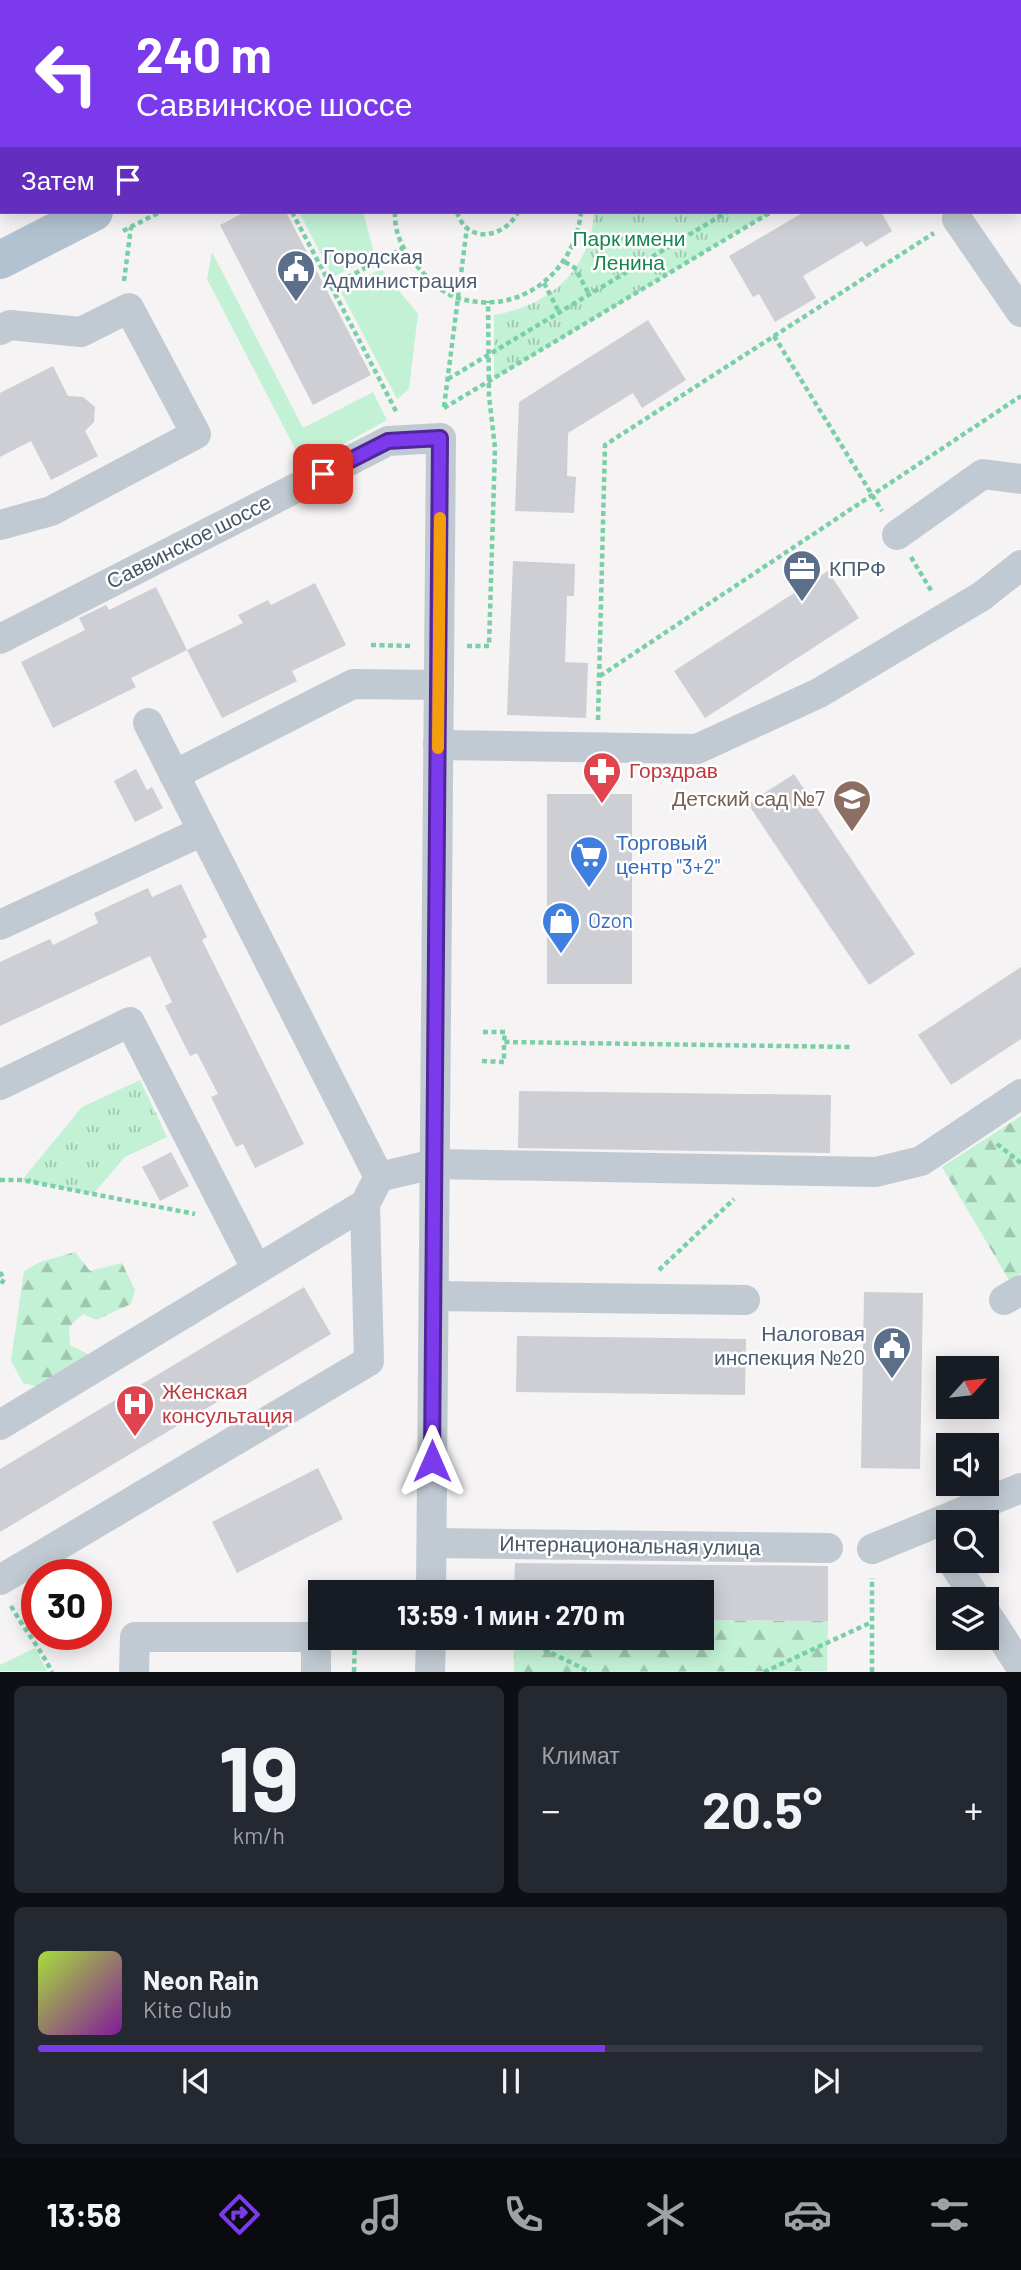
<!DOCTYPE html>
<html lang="ru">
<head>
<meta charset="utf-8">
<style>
  body { margin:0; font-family:Barlow,sans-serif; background:#242831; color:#f1f3f6; height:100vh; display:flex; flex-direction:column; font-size:26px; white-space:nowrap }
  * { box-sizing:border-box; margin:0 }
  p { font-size:23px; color:#9ea1a6 }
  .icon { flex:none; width:38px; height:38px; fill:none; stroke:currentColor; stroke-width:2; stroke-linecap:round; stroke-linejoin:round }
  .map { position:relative; height:1672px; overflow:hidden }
  .sheet { display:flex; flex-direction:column; gap:14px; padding:14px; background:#0d0f14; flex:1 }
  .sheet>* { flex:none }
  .top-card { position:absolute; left:0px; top:0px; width:1022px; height:214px; box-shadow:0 4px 18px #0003; background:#7c3aed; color:#fff; overflow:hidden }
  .needle { width:46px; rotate:63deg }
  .fabs { position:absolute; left:936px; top:1356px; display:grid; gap:14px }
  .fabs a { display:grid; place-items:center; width:63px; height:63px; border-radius:0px; background:#171b24; box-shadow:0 4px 18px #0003; font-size:35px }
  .speed { position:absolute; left:21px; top:1559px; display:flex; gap:14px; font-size:35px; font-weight:700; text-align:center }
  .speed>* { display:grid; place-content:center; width:91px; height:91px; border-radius:50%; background:#171b24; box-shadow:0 4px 18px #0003; line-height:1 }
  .speed .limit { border:10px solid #d22; background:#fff; color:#111 }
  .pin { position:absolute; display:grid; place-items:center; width:60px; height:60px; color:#fff; margin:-30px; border-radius:14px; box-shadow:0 4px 10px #0006 }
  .me { position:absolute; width:77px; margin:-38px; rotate:0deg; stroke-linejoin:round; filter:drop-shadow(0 0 5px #0008) }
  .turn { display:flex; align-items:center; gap:24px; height:147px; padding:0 21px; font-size:32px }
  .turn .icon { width:91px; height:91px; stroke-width:2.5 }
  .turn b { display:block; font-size:49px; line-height:60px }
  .then { display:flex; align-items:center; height:66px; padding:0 21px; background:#0003; gap:14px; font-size:26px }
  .big { font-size:52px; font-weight:700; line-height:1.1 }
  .sheet .widget { flex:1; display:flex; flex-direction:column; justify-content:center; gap:10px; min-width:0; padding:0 24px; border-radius:10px; background:#242831 }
  .sheet .dial { align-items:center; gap:0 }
  .dial b { font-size:91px; line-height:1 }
  .song { display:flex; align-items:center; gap:21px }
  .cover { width:84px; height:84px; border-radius:10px; background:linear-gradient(135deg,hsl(80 70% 55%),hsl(290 70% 35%)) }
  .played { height:7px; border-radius:4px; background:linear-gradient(90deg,#7c3aed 60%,#363941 60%) }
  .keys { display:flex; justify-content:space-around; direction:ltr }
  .heat { display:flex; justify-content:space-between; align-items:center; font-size:38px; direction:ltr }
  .sheet .tiles { flex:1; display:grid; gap:14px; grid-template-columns:1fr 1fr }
  .widget:last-child { grid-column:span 2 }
  .trip { position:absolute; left:308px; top:1580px; width:406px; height:70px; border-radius:0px; background:#171b24; box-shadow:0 4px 18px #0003; font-weight:700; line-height:70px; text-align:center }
  .menu { display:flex; height:112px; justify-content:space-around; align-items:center; background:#090b0e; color:#9ea1a6 }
  .menu .icon { width:49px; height:49px }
  .menu .current { color:#7c3aed }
  .menu b { font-size:32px; color:#f1f3f6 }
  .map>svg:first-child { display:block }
  .green { fill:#c3f1d5 }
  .forest { fill:url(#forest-firs) }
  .park { fill:url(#park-tufts) }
  .building { fill:#cdcfd5 }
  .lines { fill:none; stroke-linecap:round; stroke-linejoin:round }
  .path { stroke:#7ad0a6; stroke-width:4.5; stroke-dasharray:5 3.5; stroke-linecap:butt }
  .minor { stroke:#c1cad2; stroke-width:30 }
  .major { stroke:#b3c2d1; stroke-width:38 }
  .route-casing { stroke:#51269a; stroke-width:18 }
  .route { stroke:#7c3aed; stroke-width:12 }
  .slow { stroke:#f59e0b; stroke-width:12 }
  .labels { text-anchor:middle; stroke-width:5; stroke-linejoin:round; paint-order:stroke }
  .park-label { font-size:21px; fill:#17864f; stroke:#fff }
  .service-label { font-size:21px; fill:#4e5e75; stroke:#fff; text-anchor:start }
  .street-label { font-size:21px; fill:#4a5661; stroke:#fff }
  .health-label { font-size:21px; fill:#be3a42; stroke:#fff; text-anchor:start }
  .education-label { font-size:21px; fill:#785e54; stroke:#fff; text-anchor:end }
  .shop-label { font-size:21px; fill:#366cbe; stroke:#fff; text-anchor:start }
</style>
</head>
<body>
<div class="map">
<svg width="1021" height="1672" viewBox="0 0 1021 1672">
  <defs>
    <pattern id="forest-firs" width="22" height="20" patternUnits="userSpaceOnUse" patternTransform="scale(1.75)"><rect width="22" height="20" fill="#c3f1d5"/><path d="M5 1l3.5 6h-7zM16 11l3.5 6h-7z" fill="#a0c6b0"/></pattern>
    <pattern id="park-tufts" width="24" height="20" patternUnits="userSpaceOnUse" patternTransform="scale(1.75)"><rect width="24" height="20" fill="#c3f1d5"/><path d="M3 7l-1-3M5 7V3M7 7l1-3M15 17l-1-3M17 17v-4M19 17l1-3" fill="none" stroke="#a0c6b0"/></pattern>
  </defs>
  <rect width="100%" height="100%" fill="#f5f3f3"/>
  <!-- green -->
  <g class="green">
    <path d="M299 212H363L375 256 333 277Z"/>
    <path d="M212 252 303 428 373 392 387 420 304 466 207 279Z"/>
    <path d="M381 269 418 314 409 389 397 399 340 290Z"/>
    <path d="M35 1648 47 1671H0V1665Z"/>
  </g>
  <!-- forest -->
  <g class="forest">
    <path d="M1021 1116V1273L1009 1280 942 1167Z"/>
    <path d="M75 1252 90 1271 122 1263 135 1290 131 1304 96 1320 83 1314 69 1327 70 1345 88 1354V1365L48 1389 23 1383 11 1361 24 1271 40 1262Z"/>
    <path d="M702 1620 828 1621 827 1671 514 1672V1638H702Z"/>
  </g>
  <!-- park -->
  <g class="park">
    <path d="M584 0H985L986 2H581Z"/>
    <path d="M594 212H771L494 379V315C549 306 591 270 594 212Z"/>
    <path d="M140 1080 167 1137 125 1157 93 1194 22 1180 82 1107Z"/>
  </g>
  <!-- building -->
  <g class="building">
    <path d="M245 212H286L371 375 313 405 220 225Z"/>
    <path d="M804 212H881L892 231 866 247 862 241 803 276 816 298 775 322 759 294 753 297 729 256Z"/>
    <path d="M648 320 686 380 642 408 633 393 568 433 567 476 576 477 574 513 515 511 519 402Z"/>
    <path d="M53 366 68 396 83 397 95 407 94 422 85 431 98 456 51 480 31 441 0 457V393Z"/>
    <path d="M513 561 575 564 574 596H567L565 662 588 663 586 718 507 715Z"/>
    <path d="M828 571 859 618 705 718 674 671Z"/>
    <path d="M315 583 346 645 292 671 297 681 222 718 187 650 243 623 238 615 268 600 271 605Z"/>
    <path d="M156 587 187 650 131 678 136 687 53 728 21 662 85 630 79 618 106 605 109 610Z"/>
    <path d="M136 769 147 790 152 787 163 808 135 822 114 781Z"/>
    <path d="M794 774 915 954 869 985 748 804Z"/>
    <rect x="547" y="794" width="85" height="190"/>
    <path d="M181 884 207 937 202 940 304 1144 255 1168 243 1144 236 1147 211 1097 218 1094 197 1053 190 1056 165 1006 172 1002 150 956 0 1026V962L50 939 53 945 98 923 94 913 148 888 152 897Z"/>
    <path d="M1021 967V1039L951 1085 918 1035Z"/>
    <path d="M519 1091 831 1095 830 1153 518 1148Z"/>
    <path d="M171 1152 189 1186 160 1201 142 1167Z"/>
    <path d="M304 1287 331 1334 0 1532V1469Z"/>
    <path d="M864 1292 923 1293 920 1469 861 1468Z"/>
    <path d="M517 1336 746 1339 745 1395 516 1392Z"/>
    <path d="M318 1468 343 1519 237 1573 212 1522Z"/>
    <path d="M515 1563 828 1566V1621L702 1620V1592H514Z"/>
  </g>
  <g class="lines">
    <!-- path -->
    <g class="path">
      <path d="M335 0 336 2"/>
      <path d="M715 0 716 2"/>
      <path d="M819 0V2"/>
      <path d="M870 0V2"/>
      <path d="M918 0V2"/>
      <path d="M965 0 966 2"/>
      <path d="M386 2 389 0"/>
      <path d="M658 2 660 0"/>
      <path d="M672 2 674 0"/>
      <path d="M780 2 782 0"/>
      <path d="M841 2V0"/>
      <path d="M1020 82 1021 83"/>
      <path d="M1020 177H1021"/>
      <path d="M292 212 331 286 403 248"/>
      <path d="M395 212C394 232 403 251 416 265 428 278 441 293 458 298 520 317 575 272 581 212"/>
      <path d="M457 212C467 245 505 238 518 212"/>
      <path d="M123 231 160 212"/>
      <path d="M565 262 575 268 589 294"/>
      <path d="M124 281 131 227"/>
      <path d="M544 283 559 312"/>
      <path d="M331 286 397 413"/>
      <path d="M774 336 882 511"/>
      <path d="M448 379 727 212"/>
      <path d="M444 407 467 227"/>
      <path d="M444 408 771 212"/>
      <path d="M911 557 932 592"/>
      <path d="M371 645 413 646"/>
      <path d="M467 646H489L495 448 489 396 488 301"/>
      <path d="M600 676 1021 396"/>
      <path d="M598 720 605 445 934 233"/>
      <path d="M483 1032H505L504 1042"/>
      <path d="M482 1061 504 1062V1042L852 1047"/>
      <path d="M997 1144 1021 1163"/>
      <path d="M0 1180H22L195 1214"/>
      <path d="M659 1270 734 1199"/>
      <path d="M0 1272 4 1279 0 1286"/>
      <path d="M11 1606C24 1629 40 1648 52 1672"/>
      <path d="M521 1638 590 1672"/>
      <path d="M354 1672 355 1638"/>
      <path d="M764 1672 872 1622"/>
      <path d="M872 1672V1578"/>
    </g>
    <!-- minor -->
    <g class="minor">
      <path d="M1000 0 1001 2"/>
      <path d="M86 2 89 0"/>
      <path d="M1020 30 1021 31"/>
      <path d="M0 49 2 48"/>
      <path d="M957 219 1021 312"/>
      <path d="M0 330 10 325 81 332 129 308 196 434 51 511 0 525"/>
      <path d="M897 535 983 474 1021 479"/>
      <path d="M0 639 388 441 441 438 431 1592"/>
      <path d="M148 723 379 1177"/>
      <path d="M438 745 697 749 819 693 982 596 1021 565"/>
      <path d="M174 775 353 684 439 685"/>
      <path d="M0 925 203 831"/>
      <path d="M0 1085 130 1022 256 1268"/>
      <path d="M434 1296 745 1300"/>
      <path d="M1004 1300 1021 1290"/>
      <path d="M0 1425 365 1204 379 1177 434 1164 876 1172 921 1161 1021 1094"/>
      <path d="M432 1543 828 1548"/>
      <path d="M872 1549 1021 1488"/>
      <path d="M952 1561 977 1600"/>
      <path d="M0 1580 369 1361 365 1204"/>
      <path d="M987 1615 1019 1664 1021 1663"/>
      <path d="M134 1672 135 1637H320"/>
      <path d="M316 1672V1637"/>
      <path d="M430 1672 431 1638"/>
    </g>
    <!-- major -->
    <g class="major">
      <path d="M500 2 503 0"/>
      <path d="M0 260 94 212"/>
    </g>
  </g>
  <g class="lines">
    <defs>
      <path id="route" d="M323 474 388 441 440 438 432 1461"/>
    </defs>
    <!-- route casing -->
    <use href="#route" class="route-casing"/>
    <!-- route -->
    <use href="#route" class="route"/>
    <!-- slow -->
    <path class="slow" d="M438 748 440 518"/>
  </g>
  <!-- icons -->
  <defs>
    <symbol id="civic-pin" viewBox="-11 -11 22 30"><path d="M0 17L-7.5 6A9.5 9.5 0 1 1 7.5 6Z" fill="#5c6f8a" stroke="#fff"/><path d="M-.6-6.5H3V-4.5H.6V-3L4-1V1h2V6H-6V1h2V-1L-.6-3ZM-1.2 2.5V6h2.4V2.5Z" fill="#fff"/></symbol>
    <symbol id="office-pin" viewBox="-11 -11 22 30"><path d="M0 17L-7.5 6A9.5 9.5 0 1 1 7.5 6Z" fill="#5c6f8a" stroke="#fff"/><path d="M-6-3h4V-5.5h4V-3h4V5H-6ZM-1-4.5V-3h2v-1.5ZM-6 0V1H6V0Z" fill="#fff"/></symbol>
    <symbol id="pharmacy-pin" viewBox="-11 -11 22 30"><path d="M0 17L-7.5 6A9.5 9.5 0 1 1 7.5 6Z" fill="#e0444e" stroke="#fff"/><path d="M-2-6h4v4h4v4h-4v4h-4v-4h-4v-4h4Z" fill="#fff"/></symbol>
    <symbol id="school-pin" viewBox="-11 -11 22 30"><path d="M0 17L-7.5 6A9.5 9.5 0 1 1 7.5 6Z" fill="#8d6e63" stroke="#fff"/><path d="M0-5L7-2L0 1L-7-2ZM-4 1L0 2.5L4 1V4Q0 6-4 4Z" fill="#fff"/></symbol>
    <symbol id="supermarket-pin" viewBox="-11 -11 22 30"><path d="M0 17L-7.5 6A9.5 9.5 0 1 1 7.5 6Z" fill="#3f7fe0" stroke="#fff"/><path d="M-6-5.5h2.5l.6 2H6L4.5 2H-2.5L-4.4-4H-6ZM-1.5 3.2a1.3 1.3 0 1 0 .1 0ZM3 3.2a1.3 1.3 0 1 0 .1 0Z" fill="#fff"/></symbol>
    <symbol id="shop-pin" viewBox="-11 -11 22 30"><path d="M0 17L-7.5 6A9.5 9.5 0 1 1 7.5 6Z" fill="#3f7fe0" stroke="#fff"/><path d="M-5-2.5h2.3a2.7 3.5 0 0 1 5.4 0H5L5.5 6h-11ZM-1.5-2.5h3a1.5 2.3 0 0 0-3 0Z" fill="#fff"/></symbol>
    <symbol id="hospital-pin" viewBox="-11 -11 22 30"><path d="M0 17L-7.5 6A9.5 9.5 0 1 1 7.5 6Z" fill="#e0444e" stroke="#fff"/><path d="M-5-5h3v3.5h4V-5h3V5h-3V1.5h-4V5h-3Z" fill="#fff"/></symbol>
  </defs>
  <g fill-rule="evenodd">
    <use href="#civic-pin" x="274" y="247" width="44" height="60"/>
    <use href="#office-pin" x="780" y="547" width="44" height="60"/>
    <use href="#pharmacy-pin" x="580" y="749" width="44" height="60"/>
    <use href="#school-pin" x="830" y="777" width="44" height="60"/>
    <use href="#supermarket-pin" x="567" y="833" width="44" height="60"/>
    <use href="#shop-pin" x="539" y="899" width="44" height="60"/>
    <use href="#civic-pin" x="870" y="1324" width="44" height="60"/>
    <use href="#hospital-pin" x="113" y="1382" width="44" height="60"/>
  </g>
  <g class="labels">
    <!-- park labels -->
    <g class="park-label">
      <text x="629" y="246">Парк имени<tspan x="629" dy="24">Ленина</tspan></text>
    </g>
    <!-- service labels -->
    <g class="service-label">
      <text x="323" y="264">Городская<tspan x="323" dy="24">Администрация</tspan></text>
      <text x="829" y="576">КПРФ</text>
      <text x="865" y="1341" text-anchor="end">Налоговая<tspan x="865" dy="24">инспекция №20</tspan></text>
    </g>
    <!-- street labels -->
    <g class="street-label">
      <text transform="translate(189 542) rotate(-27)" y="7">Саввинское шоссе</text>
      <text transform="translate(630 1546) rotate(1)" y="7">Интернациональная улица</text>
    </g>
    <!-- health labels -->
    <g class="health-label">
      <text x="629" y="778">Горздрав</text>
      <text x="162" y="1399">Женская<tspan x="162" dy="24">консультация</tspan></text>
    </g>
    <!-- education labels -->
    <g class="education-label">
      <text x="825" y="806">Детский сад №7</text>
    </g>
    <!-- shop labels -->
    <g class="shop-label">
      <text x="616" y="850">Торговый<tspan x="616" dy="24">центр "3+2"</tspan></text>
      <text x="588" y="928">Ozon</text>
    </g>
  </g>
</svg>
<div class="fabs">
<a><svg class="needle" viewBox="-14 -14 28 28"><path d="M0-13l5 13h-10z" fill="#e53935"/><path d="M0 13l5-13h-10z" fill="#9ea1a6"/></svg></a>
<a><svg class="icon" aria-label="sound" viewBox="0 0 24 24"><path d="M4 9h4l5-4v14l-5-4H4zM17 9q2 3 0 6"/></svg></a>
<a><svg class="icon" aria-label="search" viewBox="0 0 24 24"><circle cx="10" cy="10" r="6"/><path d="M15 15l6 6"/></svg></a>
<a><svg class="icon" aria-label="layers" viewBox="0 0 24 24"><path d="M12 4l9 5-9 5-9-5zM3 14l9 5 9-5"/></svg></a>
</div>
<div class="speed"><div class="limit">30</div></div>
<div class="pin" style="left:323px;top:474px;background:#d93025"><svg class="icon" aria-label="arrive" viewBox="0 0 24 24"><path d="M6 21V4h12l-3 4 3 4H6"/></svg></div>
<svg class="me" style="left:432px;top:1461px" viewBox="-20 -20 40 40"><path d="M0-17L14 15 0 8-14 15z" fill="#7c3aed" stroke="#fff" stroke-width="4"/></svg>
<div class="trip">13:59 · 1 мин · 270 m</div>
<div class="top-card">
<div class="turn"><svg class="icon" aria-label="left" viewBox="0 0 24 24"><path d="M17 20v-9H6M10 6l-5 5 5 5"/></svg><div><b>240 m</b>Саввинское шоссе</div></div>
<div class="then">Затем<svg class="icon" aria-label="arrive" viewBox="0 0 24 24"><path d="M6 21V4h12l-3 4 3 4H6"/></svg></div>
</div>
</div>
<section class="sheet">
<div class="tiles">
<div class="widget dial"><b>19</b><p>km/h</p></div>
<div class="widget"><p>Климат</p>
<div class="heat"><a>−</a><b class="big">20.5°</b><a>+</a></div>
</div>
<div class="widget">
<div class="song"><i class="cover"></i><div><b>Neon Rain</b><p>Kite Club</p></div></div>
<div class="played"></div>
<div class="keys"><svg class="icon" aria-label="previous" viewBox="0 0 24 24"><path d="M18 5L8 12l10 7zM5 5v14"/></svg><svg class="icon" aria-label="pause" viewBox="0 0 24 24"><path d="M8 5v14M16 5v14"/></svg><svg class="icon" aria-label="next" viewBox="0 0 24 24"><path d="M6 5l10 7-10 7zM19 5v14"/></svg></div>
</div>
</div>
</section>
<nav class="menu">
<b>13:58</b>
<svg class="icon current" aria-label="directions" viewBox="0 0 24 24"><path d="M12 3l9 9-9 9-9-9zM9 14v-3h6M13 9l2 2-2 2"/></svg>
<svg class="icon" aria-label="music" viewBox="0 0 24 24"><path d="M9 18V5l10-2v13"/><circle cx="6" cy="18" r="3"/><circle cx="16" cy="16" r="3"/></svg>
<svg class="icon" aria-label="phone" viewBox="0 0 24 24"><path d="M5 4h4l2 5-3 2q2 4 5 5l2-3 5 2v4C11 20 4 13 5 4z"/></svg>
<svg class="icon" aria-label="climate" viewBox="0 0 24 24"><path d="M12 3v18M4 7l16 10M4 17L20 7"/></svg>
<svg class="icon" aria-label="car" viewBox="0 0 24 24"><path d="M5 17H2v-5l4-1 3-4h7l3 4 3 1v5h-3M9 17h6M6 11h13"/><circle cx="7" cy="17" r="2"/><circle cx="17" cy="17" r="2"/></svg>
<svg class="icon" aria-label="filters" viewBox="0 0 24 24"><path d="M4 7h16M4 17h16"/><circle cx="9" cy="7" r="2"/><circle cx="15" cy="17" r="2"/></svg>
</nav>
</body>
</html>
